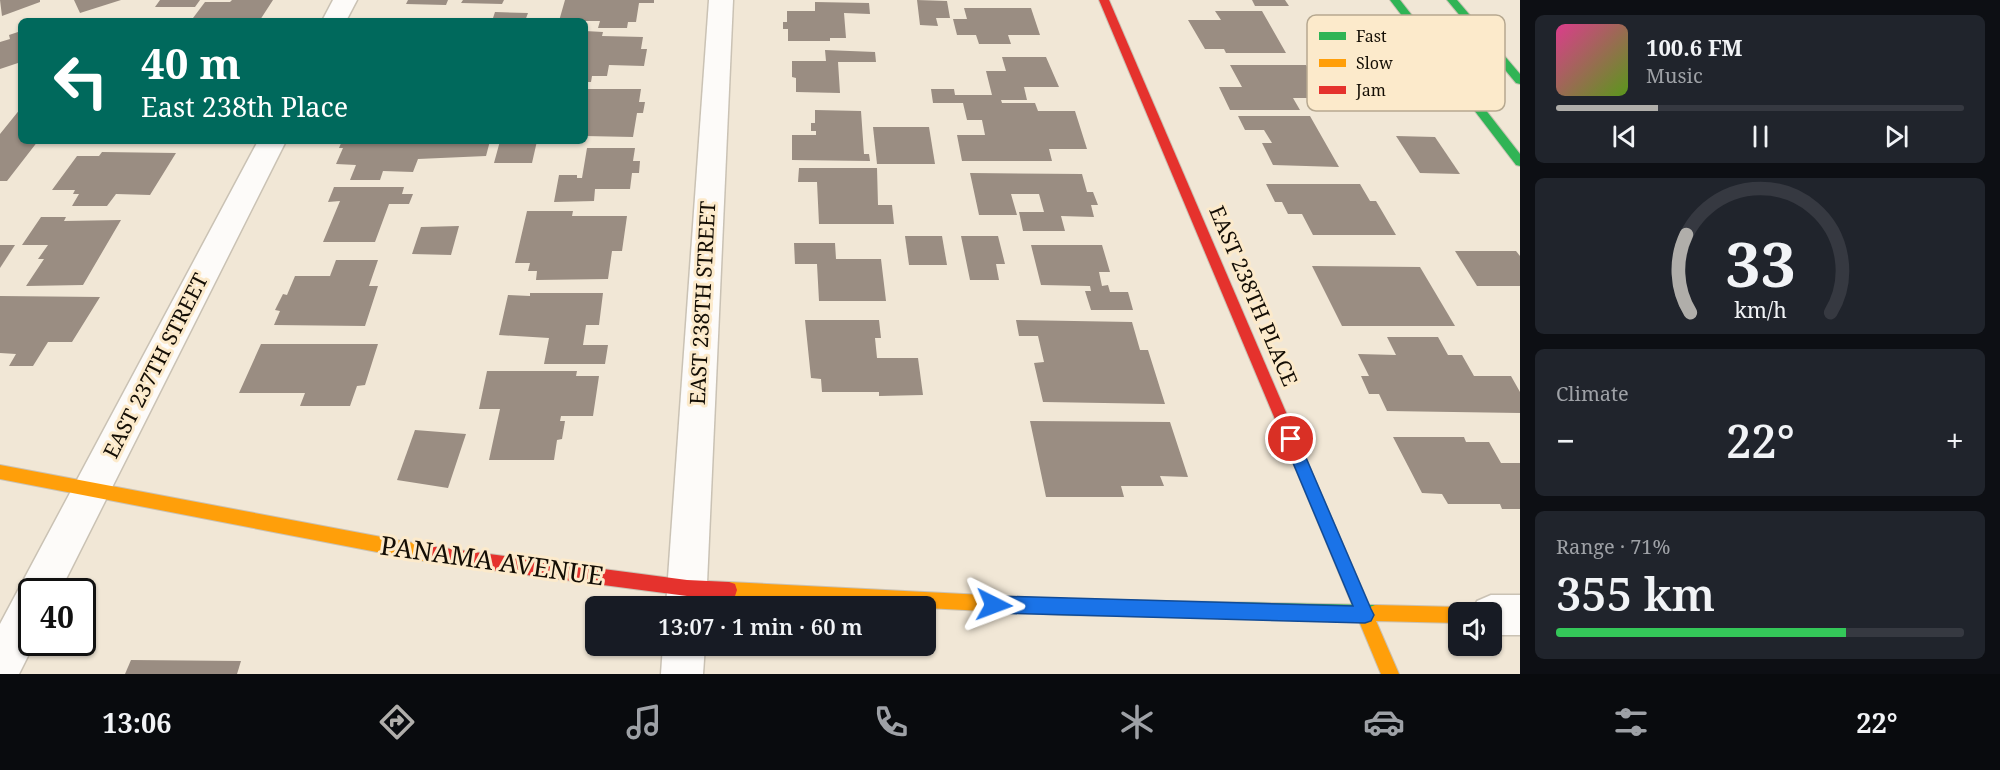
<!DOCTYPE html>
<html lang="en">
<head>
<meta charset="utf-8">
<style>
  body { margin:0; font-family:"Noto Serif",serif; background:#20242c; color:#f1f3f6; height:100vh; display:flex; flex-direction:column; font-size:22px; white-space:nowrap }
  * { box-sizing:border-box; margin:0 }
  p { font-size:20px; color:#9ea1a6 }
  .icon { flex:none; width:33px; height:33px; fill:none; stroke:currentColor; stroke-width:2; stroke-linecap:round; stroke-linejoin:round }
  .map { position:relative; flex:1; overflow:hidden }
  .sheet { display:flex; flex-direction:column; gap:15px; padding:15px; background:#0d0f14; width:480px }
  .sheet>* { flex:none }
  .hud { position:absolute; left:18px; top:18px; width:570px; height:126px; border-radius:9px; box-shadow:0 2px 4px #0004; background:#00695c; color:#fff; overflow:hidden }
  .controls { position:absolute; left:1448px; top:602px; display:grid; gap:12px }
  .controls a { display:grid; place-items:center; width:54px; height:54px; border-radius:9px; background:#171b24; box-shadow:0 2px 4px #0004; font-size:30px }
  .speed { position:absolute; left:18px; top:578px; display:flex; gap:12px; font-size:30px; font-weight:700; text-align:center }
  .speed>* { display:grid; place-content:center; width:78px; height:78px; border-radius:50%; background:#171b24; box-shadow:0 2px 4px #0004; line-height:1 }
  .speed .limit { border:3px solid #111; border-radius:9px; background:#fff; color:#111 }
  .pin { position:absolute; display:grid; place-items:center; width:51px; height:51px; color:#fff; margin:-26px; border:3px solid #fff; border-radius:50%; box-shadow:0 2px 6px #0007 }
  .me { position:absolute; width:66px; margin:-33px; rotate:93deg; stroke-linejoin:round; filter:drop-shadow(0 0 4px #0008) }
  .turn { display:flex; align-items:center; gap:21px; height:126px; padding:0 24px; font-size:27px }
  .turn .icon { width:78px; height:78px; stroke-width:2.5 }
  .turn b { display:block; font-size:42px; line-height:51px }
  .big { font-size:45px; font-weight:600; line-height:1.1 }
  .sheet .tile { flex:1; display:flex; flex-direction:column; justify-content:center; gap:9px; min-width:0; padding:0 21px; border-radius:9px; background:#20242c }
  .sheet .dial { align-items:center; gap:0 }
  .dial svg { height:156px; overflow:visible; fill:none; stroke:#363941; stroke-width:7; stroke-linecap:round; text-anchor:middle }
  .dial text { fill:#f1f3f6; stroke:none }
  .song { display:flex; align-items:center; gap:18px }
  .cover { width:72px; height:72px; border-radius:9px; background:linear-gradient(135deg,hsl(330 70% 55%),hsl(90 70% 35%)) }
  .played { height:6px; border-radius:3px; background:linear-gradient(90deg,#b0aeaa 25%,#363941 25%) }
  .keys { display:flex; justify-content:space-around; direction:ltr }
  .heat { display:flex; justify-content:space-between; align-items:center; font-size:33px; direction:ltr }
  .charge { height:9px; border-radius:4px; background:linear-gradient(90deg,#34c759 71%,#363941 0) }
  .trip { position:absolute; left:585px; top:596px; width:351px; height:60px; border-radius:9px; background:#171b24; box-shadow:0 2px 4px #0004; font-weight:600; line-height:60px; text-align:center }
  .tabs { display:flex; height:96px; justify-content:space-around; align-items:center; background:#090b0e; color:#9ea1a6 }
  .tabs .icon { width:42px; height:42px }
  .tabs .current { color:#b0aeaa }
  .tabs b { font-size:27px; color:#f1f3f6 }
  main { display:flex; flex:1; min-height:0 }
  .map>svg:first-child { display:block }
  .building { fill:#9a8d82 }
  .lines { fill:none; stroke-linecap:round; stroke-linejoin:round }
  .street-casing { stroke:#cac2b4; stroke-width:3 }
  .fast-casing { stroke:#cac2b4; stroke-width:2 }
  .slow-casing { stroke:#cac2b4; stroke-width:2 }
  .jam-casing { stroke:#cac2b4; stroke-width:2 }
  .street { fill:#fdfbf9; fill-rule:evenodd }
  .fast { fill:#30b455; fill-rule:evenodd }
  .slow { fill:#ff9f0a; fill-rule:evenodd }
  .jam { fill:#e5322d; fill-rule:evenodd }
  .route { fill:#1a73e8; stroke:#114b97; stroke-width:1.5 }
  .labels { text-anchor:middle; stroke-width:6; stroke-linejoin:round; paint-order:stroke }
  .street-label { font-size:21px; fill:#140e05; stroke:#fceacb }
  .near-street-label { font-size:26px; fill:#140e05; stroke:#fceacb }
  .key { fill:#fceacb; stroke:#b6a890; stroke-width:1.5 }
  .key-label { font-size:16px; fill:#140e05 }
</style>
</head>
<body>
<main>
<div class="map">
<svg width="1520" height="674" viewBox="0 0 1520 674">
  <rect width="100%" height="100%" fill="#f1e7d6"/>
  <!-- building -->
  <g class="building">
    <path d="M0 0H40V2L2 16Z"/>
    <path d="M74 0H121L80 13Z"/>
    <path d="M160 0H200L195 7H155Z"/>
    <path d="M232 0H273L260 20 183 21 185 18H193L205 2H230Z"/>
    <path d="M408 0H448L446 5 406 4Z"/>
    <path d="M463 0H504L502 4 461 3Z"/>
    <path d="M565 0H654V3H639L636 22H628L627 28H598L600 21H559Z"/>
    <path d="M917 0 947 1 950 18H936L938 26 920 25Z"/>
    <path d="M1252 0H1285L1289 6H1255Z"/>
    <path d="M815 2 869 3 870 14 844 13 846 38H830V41H788V29H783V22H787V11H815Z"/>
    <path d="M964 8H1031L1040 35H1008L1011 44H979L976 35H957L953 19H967Z"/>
    <path d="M1215 11H1262L1286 53H1226L1224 49H1205L1188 20H1221Z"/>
    <path d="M495 12 528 13 525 21H492Z"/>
    <path d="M21 31V62L0 69V42L10 39 9 35Z"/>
    <path d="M585 31 603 32 602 36 643 37 641 49H647L644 66 609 65 607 76H592L591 82H585Z"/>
    <path d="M825 50 875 52 876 62H838L840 93 796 92V78L792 77V61H826Z"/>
    <path d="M1002 57H1046L1059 87H1024L1027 100H1001L1002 103H1035L1038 111H1075L1087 149H1049L1052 161H962L957 135H985L982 120H967L963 103H933L931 89H954L955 95H992L986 71H1006Z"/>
    <path d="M1230 65H1306L1325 98H1293L1300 110H1230L1219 87H1242Z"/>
    <path d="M585 89H641L639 102H645L643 113H637L633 137 585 136Z"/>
    <path d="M21 108V141H38L7 181H0V134Z"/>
    <path d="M815 110 861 111 864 154H869L870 161 792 160V135H816V131H811V123H815Z"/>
    <path d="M1238 116H1310L1339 167 1273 165 1262 143H1272L1264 130H1245Z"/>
    <path d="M873 127H929L935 164H877Z"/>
    <path d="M1396 136 1435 137 1460 174 1420 173Z"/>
    <path d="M342 141H490L486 156 418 159 413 172 383 171 380 180H350L356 165 336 164 343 148H339Z"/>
    <path d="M500 141H537L532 163H494Z"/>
    <path d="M587 148H635L633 161H640L639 173H632L630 189H595L594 201 554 202 559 175H577V178H582Z"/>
    <path d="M102 152 176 153 150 195 116 194 107 206H72L79 194H73L75 190H52L77 156H99Z"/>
    <path d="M799 168H877L878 205H892L894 224H819L817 182H798Z"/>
    <path d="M970 173 1082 174 1087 192H1093L1098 205H1091L1094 217 1061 216 1065 231H1023L1019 212H1044L1039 194H1011L1017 215H979Z"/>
    <path d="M1266 184H1360L1370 201H1376L1396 235H1313L1302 214H1288L1282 202H1275Z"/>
    <path d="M334 187H404L402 194H413L409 204H389L375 242H323L340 201 328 202Z"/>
    <path d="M527 211H573L572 216H627L622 251H612L608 279 536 280 537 271H528L530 263H515Z"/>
    <path d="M41 217H66L64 221 121 220 83 285 26 286 44 259H38L48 245H22Z"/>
    <path d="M459 226 451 255 412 254 421 227Z"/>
    <path d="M905 236H942L947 265H909Z"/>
    <path d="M961 236H998L1005 264H996L999 280H970Z"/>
    <path d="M794 243H835L836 259H881L886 301H819L817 264H795Z"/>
    <path d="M0 245H15L0 268Z"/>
    <path d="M1031 245H1102L1110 272H1099L1102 286 1108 285 1110 292H1128L1133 310H1091L1085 291H1091L1090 286 1041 285Z"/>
    <path d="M1455 251H1516L1520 256V286H1477Z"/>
    <path d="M336 260H378L369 286H378L365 326 274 325 280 311 275 310 283 294 287 295 295 276H330Z"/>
    <path d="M1312 266 1420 267 1455 326H1342Z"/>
    <path d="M530 293H603L599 325H586L583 345H608L605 364H544L549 338 499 335 508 295 530 296Z"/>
    <path d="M0 296 100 297 72 342H48L33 366H9L16 354 0 353Z"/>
    <path d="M805 320H879L881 338H875L877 358H918L923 395 879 396V392H822L821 379 811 378Z"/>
    <path d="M1016 320 1132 322 1140 350H1148L1165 404 1043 402 1034 363 1044 362 1038 336H1019Z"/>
    <path d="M1387 337H1438L1448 355H1462L1474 376H1511L1520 392V413L1387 411 1379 394H1369L1361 376H1369L1358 354 1396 355Z"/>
    <path d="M261 344H378L365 385 357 386 350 406H300L305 393H239Z"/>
    <path d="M487 371H577L576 376H599L593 416H561L560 421H565L562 439 557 440 554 460H489L500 409H479Z"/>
    <path d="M1030 421 1170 422 1188 477 1160 476 1164 486H1121L1124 497H1046Z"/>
    <path d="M415 430 466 434 448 488 397 480Z"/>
    <path d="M1393 437H1464L1466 442H1489L1501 463H1520V509H1502L1500 504H1448L1442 494 1422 493Z"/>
    <path d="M131 660 241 661 237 674H125Z"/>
  </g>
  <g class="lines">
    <defs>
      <g id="street">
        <path d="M333 0H357L346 21H322Z"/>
        <path d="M709 0H733L706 606H666Z"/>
        <path d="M258 141H286L60 591H32V642H35L19 674H0V624Z"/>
        <path d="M1491 595H1520V635H1491V612H1472L1477 601Z"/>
        <path d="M663 645H705L703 674H661Z"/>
      </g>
      <g id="fast">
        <path d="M1390 0H1400L1520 154V166L1516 165Z"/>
        <path d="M1447 0H1457L1520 74V84L1516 83Z"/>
        <path d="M1060 599 1375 605 1381 607 1383 613 1381 619 1375 621 1060 615 1054 613 1052 607 1054 601Z"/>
      </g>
      <g id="slow">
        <path d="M1284 418 1289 420 1291 424 1370 607 1375 605 1458 607 1464 609 1465 612H1458V623L1376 621 1399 674H1381L1277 424 1279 420Z"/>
        <path d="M0 465 429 546 435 549 437 554 435 559 429 562 0 479Z"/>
        <path d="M729 582 1060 599 1066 601 1068 607 1066 613 1060 615 926 608V606H881L729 598 723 596 721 590 723 584Z"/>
      </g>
      <g id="jam">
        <path d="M1099 0H1109L1291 424 1289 428 1284 430 1279 428 1277 424Z"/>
        <path d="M429 546 687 580 729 582 735 584 737 590 735 596 729 598 687 596 429 562 423 559 421 554 423 549Z"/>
      </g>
    </defs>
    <!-- street casing -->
    <use href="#street" class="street-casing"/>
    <!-- fast casing -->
    <use href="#fast" class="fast-casing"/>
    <!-- slow casing -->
    <use href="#slow" class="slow-casing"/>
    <!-- jam casing -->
    <use href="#jam" class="jam-casing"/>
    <!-- street -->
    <use href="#street" class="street"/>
    <!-- fast -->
    <use href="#fast" class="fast"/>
    <!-- slow -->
    <use href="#slow" class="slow"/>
    <!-- jam -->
    <use href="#jam" class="jam"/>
  </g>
  <!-- route -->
  <path class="route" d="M1291 433 1296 434 1298 439 1371 609 1374 615 1371 621 1365 623 994 613 989 611 986 605 989 599 994 596 1353 606 1283 439 1286 434Z"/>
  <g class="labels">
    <!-- street labels -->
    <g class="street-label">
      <text transform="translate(1253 296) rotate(67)" y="7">EAST 238TH PLACE</text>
      <text transform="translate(703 303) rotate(-87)" y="7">EAST 238TH STREET</text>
      <text transform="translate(156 366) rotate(-63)" y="7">EAST 237TH STREET</text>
    </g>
    <!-- near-street labels -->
    <g class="near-street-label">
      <text transform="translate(492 561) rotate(8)" y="9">PANAMA AVENUE</text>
    </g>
  </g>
  <!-- legend -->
  <rect x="1307" y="15" width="198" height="96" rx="9" class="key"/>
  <rect x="1319" y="32" width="27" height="8" fill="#30b455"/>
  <rect x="1319" y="59" width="27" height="8" fill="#ff9f0a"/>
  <rect x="1319" y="86" width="27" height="8" fill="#e5322d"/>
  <g class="key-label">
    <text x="1356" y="42">Fast</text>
    <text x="1356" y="69">Slow</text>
    <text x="1356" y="96">Jam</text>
  </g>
</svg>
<div class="controls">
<a><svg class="icon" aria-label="sound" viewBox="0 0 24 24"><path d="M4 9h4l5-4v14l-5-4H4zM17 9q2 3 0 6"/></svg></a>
</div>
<div class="speed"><div class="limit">40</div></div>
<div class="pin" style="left:1291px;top:439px;background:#d93025"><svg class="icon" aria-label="arrive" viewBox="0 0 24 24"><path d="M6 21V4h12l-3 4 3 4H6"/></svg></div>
<svg class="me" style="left:994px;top:605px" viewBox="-20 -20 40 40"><path d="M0-17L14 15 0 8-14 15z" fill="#1a73e8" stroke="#fff" stroke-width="4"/></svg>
<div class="trip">13:07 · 1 min · 60 m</div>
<div class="hud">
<div class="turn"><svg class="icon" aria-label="left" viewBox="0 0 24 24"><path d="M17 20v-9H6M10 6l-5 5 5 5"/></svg><div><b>40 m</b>East 238th Place</div></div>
</div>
</div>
<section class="sheet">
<div class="tile">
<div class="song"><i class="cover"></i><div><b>100.6 FM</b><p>Music</p></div></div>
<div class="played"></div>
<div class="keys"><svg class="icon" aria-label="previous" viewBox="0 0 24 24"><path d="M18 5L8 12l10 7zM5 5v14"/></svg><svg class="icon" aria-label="pause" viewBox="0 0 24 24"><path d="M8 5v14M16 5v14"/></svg><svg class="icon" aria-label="next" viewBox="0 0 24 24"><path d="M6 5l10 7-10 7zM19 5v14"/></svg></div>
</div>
<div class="tile dial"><svg viewBox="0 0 100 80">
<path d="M14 69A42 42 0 1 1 86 69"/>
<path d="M14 69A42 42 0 0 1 12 29" stroke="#b0aeaa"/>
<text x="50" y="56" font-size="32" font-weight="700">33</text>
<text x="50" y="72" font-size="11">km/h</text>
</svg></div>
<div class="tile"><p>Climate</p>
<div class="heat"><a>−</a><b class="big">22°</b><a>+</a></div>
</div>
<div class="tile"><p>Range · 71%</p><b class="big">355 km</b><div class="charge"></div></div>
</section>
</main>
<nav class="tabs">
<b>13:06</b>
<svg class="icon current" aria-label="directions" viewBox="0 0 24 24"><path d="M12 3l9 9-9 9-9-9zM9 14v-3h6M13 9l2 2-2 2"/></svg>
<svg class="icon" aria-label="music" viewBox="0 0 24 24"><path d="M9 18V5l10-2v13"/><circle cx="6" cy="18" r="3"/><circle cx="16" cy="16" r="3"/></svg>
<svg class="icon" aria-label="phone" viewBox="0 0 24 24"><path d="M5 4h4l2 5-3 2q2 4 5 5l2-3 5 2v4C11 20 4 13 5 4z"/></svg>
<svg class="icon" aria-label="climate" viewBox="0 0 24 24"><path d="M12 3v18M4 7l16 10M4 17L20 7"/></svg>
<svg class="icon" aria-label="car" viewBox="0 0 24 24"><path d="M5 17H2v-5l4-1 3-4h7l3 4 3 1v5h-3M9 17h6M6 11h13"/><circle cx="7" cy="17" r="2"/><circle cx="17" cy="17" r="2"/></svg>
<svg class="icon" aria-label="filters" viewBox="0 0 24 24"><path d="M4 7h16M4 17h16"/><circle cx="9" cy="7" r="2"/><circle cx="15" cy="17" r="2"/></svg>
<b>22°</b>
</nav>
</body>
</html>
